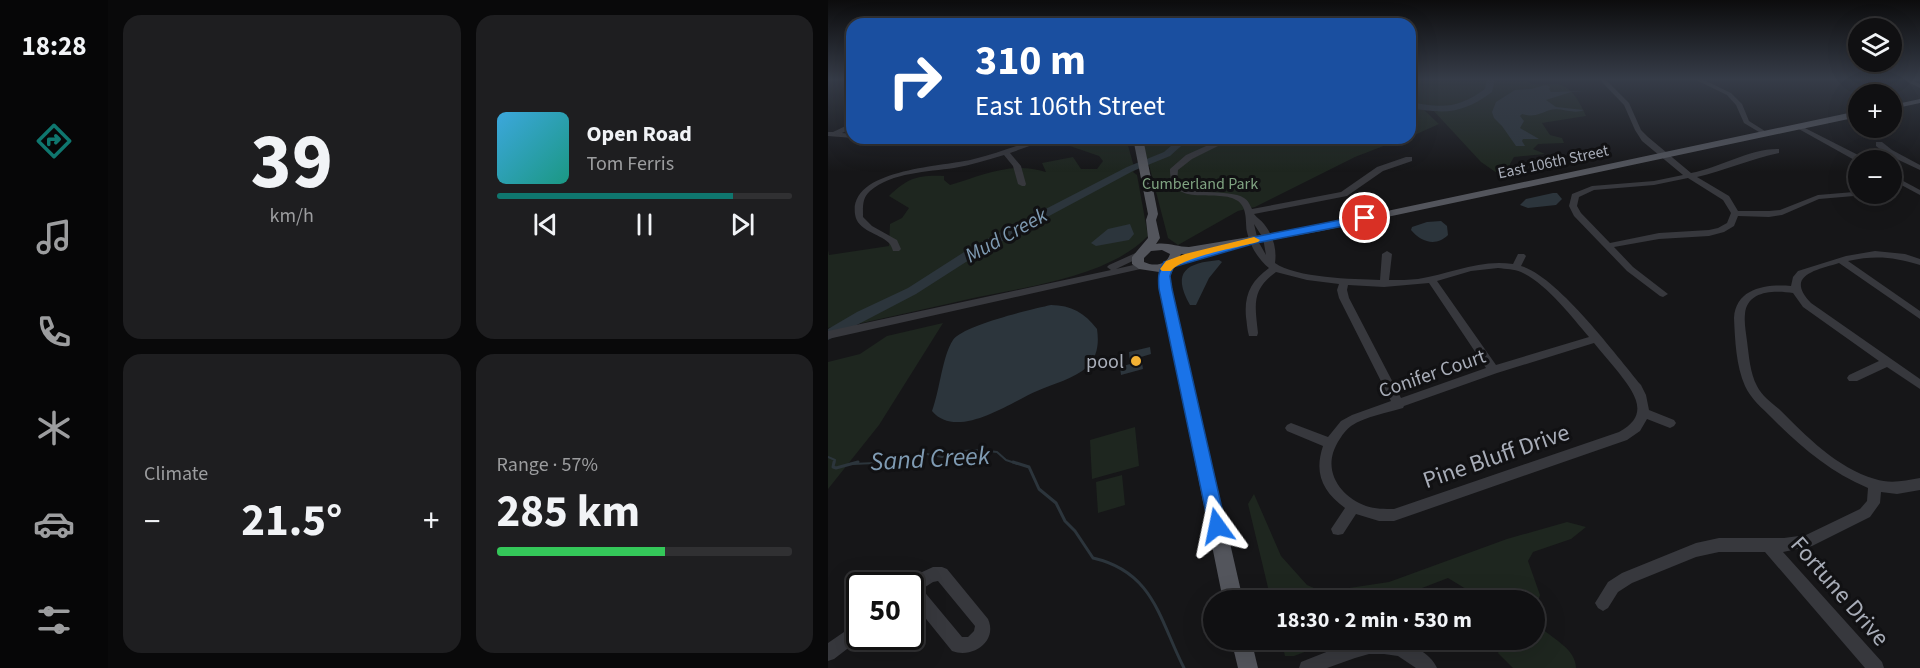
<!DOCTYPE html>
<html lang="en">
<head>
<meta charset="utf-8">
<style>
  body { margin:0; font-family:"Source Sans 3",sans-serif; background:#1e1e20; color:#f1f3f6; height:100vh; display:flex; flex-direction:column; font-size:22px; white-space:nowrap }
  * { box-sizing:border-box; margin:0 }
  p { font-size:20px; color:#9c9d9f }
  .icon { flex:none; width:33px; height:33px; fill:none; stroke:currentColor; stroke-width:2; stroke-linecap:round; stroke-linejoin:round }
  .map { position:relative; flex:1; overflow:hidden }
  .drawer { display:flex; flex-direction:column; gap:15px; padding:15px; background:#09090a; width:720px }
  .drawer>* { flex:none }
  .hud { position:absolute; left:18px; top:18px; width:570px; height:126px; border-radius:18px; box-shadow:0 6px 24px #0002,0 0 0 2px #303032; background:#1a4fa0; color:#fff; overflow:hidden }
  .tools { position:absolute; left:1020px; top:18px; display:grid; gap:12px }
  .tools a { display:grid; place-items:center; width:54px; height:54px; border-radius:50%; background:#101012; box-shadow:0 6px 24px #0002,0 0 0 2px #303032; font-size:30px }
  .speed { position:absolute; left:18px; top:572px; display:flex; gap:12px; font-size:30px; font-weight:700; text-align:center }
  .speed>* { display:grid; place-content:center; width:78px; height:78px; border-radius:50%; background:#101012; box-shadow:0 6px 24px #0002,0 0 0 2px #303032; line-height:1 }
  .speed .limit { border:3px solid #111; border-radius:9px; background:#fff; color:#111 }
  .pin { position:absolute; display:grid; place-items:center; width:51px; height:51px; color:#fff; margin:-26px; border:3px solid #fff; border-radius:50%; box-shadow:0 2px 6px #0007 }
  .me { position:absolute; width:66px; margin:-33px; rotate:348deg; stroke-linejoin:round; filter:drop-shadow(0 0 4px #0008) }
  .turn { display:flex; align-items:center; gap:21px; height:126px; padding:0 30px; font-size:27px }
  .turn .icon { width:78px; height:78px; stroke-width:2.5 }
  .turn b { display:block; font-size:42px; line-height:51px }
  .big { font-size:45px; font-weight:700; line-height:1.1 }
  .drawer .widget { flex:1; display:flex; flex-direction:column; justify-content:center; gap:9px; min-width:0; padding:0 21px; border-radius:18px; background:#1e1e20 }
  .drawer .dial { align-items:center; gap:0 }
  .dial b { font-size:78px; line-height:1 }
  .song { display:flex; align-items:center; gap:18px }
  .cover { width:72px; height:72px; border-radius:9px; background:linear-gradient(135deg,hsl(200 70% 55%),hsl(170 70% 35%)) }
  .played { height:6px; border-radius:3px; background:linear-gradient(90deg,#0f766e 80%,#303032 80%) }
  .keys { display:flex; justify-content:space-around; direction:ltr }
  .heat { display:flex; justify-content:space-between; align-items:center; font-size:33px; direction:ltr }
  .charge { height:9px; border-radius:4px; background:linear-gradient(90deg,#34c759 57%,#303032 0) }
  .drawer .tiles { flex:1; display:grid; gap:15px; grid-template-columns:repeat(2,1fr) }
  .trip { position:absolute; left:375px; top:590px; width:342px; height:60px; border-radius:30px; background:#101012; box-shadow:0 6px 24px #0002,0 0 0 2px #303032; font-weight:700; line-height:60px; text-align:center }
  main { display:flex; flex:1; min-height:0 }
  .tabs { display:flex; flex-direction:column; width:108px; justify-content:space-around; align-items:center; background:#060607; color:#9c9d9f }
  .tabs .icon { width:42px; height:42px }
  .tabs .active { color:#0f766e }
  .tabs b { font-size:27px; color:#f1f3f6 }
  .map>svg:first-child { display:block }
  .green { fill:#1e261f }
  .water { fill:#2c353c }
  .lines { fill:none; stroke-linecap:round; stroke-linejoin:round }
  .stream-far1 { stroke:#2c353c; stroke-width:2 }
  .stream { stroke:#2c353c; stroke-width:3 }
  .river { fill:#2c353c; fill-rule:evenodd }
  .minor { fill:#37383d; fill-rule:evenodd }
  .major { fill:#53555c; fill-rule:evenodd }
  .route { fill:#1a73e8; stroke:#114b97; stroke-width:1.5 }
  .slow { fill:#f59e0b }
  .poi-dot { fill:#f2b134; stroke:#111113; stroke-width:2 }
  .labels { text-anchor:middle; stroke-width:6; stroke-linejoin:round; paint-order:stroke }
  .far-street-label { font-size:16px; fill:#a8adb8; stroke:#111113 }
  .far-park-label { font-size:16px; fill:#7fa381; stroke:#111113 }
  .poi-label { font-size:20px; fill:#a8adb8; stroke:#111113; text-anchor:end }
  .street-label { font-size:20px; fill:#a8adb8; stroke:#111113 }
  .water-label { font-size:21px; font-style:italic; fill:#7f9bb3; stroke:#111113 }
  .near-street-label { font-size:24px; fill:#a8adb8; stroke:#111113 }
  .near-water-label { font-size:26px; font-style:italic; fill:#7f9bb3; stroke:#111113 }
</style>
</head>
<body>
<main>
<nav class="tabs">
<b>18:28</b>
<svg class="icon active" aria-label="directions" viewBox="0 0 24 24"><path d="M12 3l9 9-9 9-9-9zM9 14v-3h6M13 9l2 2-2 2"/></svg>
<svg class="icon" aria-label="music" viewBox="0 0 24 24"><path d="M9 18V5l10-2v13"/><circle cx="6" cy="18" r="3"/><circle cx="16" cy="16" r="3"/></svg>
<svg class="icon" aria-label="phone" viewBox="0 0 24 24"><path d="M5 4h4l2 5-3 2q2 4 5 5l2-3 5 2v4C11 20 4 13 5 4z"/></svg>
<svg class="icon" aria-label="climate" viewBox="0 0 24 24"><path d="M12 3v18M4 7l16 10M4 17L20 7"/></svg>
<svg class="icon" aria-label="car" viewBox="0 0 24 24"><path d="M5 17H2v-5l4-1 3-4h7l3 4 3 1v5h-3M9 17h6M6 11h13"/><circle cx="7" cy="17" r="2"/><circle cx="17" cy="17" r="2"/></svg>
<svg class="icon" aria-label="filters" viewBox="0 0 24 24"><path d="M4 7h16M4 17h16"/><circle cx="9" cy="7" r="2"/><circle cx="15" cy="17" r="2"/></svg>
</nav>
<section class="drawer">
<div class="tiles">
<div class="widget dial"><b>39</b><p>km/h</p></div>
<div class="widget">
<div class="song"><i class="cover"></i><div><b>Open Road</b><p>Tom Ferris</p></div></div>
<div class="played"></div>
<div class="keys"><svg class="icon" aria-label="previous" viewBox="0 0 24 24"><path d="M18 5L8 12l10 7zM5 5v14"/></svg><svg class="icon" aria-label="pause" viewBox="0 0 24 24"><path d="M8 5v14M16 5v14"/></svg><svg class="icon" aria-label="next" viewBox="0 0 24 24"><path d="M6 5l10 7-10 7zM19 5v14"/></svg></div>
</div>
<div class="widget"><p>Climate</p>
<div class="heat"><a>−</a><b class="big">21.5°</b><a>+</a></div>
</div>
<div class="widget"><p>Range · 57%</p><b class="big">285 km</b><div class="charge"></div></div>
</div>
</section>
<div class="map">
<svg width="1092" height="668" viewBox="0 0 1092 668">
  <rect width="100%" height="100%" fill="#161618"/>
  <!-- green -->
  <g class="green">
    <path d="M582 79H697C715 97 735 62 758 116L714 123 722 135 734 138 736 143 710 144 705 149 717 154 686 157 682 164 683 169 689 175 679 180 653 162 603 108 595 109 611 124 582 137Z"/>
    <path d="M238 138 260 145 299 142 307 170 305 172 309 175 320 236C281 276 203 286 150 297 109 306 67 316 25 325L32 321 0 328V250L1 255 61 246 62 224 74 218 81 208 61 196C80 178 89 175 116 176V180L122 185C156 175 183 161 218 172L214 163 245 157 253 169H269L275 161 271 156 239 145Z"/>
    <path d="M316 138H576L527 157 427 207 410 211 350 245 340 238 320 161H318Z"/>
    <path d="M115 323 51 425 0 489V362L32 354 59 336Z"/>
    <path d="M307 427 311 466 264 479 262 440Z"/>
    <path d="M294 475 297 505 270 513 268 482Z"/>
    <path d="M426 494 453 556 479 585 495 592 561 582 679 539 739 522 758 527 743 539 705 552 700 561 712 595 709 605 712 627C725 639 748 649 748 668H685L670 653 673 647 672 639H706V600H639L642 596 638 589 620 578 581 593 579 600H443L420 504Z"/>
    <path d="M453 639H511L466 656H457Z"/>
  </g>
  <!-- water -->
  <g class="water">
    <path d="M718 85 722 87 721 89 723 92 758 91 743 92 718 100 728 107 756 110C746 115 733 107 722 110 713 113 706 118 694 114L692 116 696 121 692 128 711 139H695L694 141 697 146H688L674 126 666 118 664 112 668 102 687 90 703 89Z"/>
    <path d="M725 193H729L734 199 728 205 700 208 692 205 698 199Z"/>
    <path d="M613 221 619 226 620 235C608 247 593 242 583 230L584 227 599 222Z"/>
    <path d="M302 224 306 234 301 240 268 246 263 243 280 229Z"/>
    <path d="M391 260 394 262 381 278 368 305H362C343 271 359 263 391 260Z"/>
    <path d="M223 305C243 305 257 313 269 329 271 343 270 356 259 367 246 379 224 384 209 391 183 402 129 441 104 411 112 390 114 357 125 340 134 326 204 309 223 305Z"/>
    <path d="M322 347 323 354 313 357 315 369 293 375 292 367 302 364 301 352Z"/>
  </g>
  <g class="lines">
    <!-- stream-far1 -->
    <g class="stream-far1">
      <path d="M0 457 7 460 6 464"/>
      <path d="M24 464 70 462 94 453 114 457 135 451 152 450 169 452 178 460 190 464"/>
    </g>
    <!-- stream -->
    <g class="stream">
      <path d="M6 462 5 467 8 468 30 462"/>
      <path d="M185 462 201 467 211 489 228 503 237 521 247 531 265 558C326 572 331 619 356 668"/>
    </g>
    <!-- river -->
    <g class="river">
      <path d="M659 79H667L664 92C634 114 618 114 582 108V102C615 108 629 109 657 89Z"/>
      <path d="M352 138H362L342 156 305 171 152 253 88 294 0 340V329L29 312 80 288 144 247 299 167 336 152Z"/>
    </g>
    <!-- minor -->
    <g class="minor">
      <path d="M771 79H777L801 103 813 130 820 137 863 173C891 168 923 148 951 149V153C922 159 896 171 869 177L901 196 910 211H941L952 210 990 195 1026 192 1030 194 1026 196 991 199 954 215 941 217 910 216 906 226 896 232 881 236 831 239 786 247 805 267 840 294 835 297 832 296 799 271 746 216 741 206 744 194 764 186 826 181 855 175 814 141 807 130 796 105ZM860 178 895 200 903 213 899 223 890 228 881 230 831 233 782 243 753 213 749 206 751 197 766 190 826 185Z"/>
      <path d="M866 79H874L903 93 914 104 921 121 940 133V135H936L916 123 908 105 899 95Z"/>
      <path d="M1074 79H1082L1092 84V88Z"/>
      <path d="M24 123V128L14 133 24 134 25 138 0 136V132H5Z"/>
      <path d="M971 125 1036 158 1037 160 1030 162 969 128V126Z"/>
      <path d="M213 138H224L182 153 193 166 198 184 197 186H194L190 184 185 166 176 155C159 160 143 165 126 168 100 172 64 172 42 191 34 198 35 207 35 217L44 226 69 240 73 249 71 251H65C64 248 63 245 61 243 51 233 29 231 27 214 21 168 116 167 146 159 169 153 190 145 213 138Z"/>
      <path d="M396 138H406L364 159 350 170C350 173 349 176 350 179 355 198 402 188 416 198 420 200 422 205 424 209L513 192 549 167 578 157H584V161L555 171 519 196 426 214C429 218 433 220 436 224 445 235 449 249 447 263 468 278 525 279 552 280L554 254 559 251 564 254 561 280C571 280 581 280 590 279 622 274 651 259 685 264L690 254H696L698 256 693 266C729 276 788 355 813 385L818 395 821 410 846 420 848 423 846 426 842 428 819 419 812 431 799 440 566 521H551L528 514 515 534 510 535 505 534 503 529 517 508C494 491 486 473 495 446L459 431 457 428 459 425 463 423 500 437 513 421 524 415 563 401 511 298 509 290 511 284 479 280 448 272C423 290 427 305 430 333L429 336H421C419 330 419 323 418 317 416 295 423 281 441 268 430 259 422 246 419 232 417 222 420 209 410 201 392 187 341 210 342 169L358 155ZM426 224 435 238 438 255 430 241ZM670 268C678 269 686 269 693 272 718 283 744 317 761 337L668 365 609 281 643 271ZM601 283 658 368 573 398 521 298 519 290 520 285 556 287ZM766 343C774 353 783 363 791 373 808 395 822 415 791 432L566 509C557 509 547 509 538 506 516 498 498 477 505 453 508 444 515 432 523 426 538 416 559 413 575 408L576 406 669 373Z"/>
      <path d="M1048 142H1054L1064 150 1092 165V170L1058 154 1048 146Z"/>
      <path d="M1064 175 1092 190V195L1064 180Z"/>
      <path d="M312 251 315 252 317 254 315 256 288 269 314 263 317 264 319 266 317 268 0 339V331L283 270 279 267 281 265Z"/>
      <path d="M1047 251 1077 254 1092 259V265C1065 257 1048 255 1020 261L1092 311V319L1011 263C989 270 956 275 983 303L1092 379V389L1059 367 1029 381H1021L1019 378 1021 375 1051 361 975 307 965 293C947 290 919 290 917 314 916 323 918 332 919 341 921 356 922 373 929 386 933 395 944 403 951 409 978 436 1009 468 1047 479 1062 484 1076 481 1092 478V490L1069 494 1053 492 1052 503 1042 517 984 546 955 552 1054 662 1056 668H1037L937 552H891L868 557 804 583 790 592 780 608 775 611 770 608 767 603 780 582 794 573 868 543 891 538H956L978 535 1032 509 1039 501 1040 488C1002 472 973 447 944 418 934 408 923 399 917 386 908 366 907 340 906 318 908 288 938 284 963 286L965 277 970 271 1018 256Z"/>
      <path d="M105 567H114L119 569 160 619C170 641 145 659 124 651L82 599V585H76L77 584 92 573ZM110 581 147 626 146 631 140 637H134L94 589 105 582Z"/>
      <path d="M32 621V636H36L6 659 0 661V643Z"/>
      <path d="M538 639C546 639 554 638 562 639 578 640 603 653 609 668H588L570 656 556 654H541L527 658 499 668H471L473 662 511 647Z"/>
    </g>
    <!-- major -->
    <g class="major">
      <path d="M1092 99V103L1064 109V105Z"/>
      <path d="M1030 111V117L493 231 361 255 353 254 342 276 344 289 415 600H395L332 289 331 272 311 269 304 264V257L320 238 318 220 320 214 305 138H315L330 214 328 220 332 238 328 244C339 242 349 247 361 247L493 225ZM334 250 342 254C339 265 326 267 316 262V258L323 251Z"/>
      <path d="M403 639H423L430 668H410Z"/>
    </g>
  </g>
  <!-- sky -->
  <linearGradient id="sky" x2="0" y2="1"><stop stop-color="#0c0c0d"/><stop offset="0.46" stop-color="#363c48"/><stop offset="1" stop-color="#363c48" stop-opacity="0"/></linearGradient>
  <rect width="1092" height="172" fill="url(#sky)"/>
  <!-- route -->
  <path class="route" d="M537 215 543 218 541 221 428 243 345 267 342 276 344 289 398 526 395 532 389 534 382 532 331 289C330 278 330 272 336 262L426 237Z"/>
  <!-- slow -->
  <path class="slow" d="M426 237 432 240 430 242C412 247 353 257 343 271H334L332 269 338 261 357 254Z"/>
  <!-- markers -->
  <circle class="poi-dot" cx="308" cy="361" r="6"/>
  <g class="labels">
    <!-- far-street labels -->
    <g class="far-street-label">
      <text transform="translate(725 161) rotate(-12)" y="6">East 106th Street</text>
    </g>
    <!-- far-park labels -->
    <g class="far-park-label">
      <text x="372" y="189">Cumberland Park</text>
    </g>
    <!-- poi labels -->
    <g class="poi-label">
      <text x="296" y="368">pool</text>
    </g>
    <!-- street labels -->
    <g class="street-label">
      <text transform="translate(604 373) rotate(-19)" y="7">Conifer Court</text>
    </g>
    <!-- water labels -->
    <g class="water-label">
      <text transform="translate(178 235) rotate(-29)" y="7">Mud Creek</text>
    </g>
    <!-- near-street labels -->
    <g class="near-street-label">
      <text transform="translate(668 456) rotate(-19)" y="8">Pine Bluff Drive</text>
      <text transform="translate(1012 591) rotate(49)" y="8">Fortune Drive</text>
    </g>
    <!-- near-water labels -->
    <g class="near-water-label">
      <text transform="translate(102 458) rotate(-3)" y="9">Sand Creek</text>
    </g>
  </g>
</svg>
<div class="tools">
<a><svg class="icon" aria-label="layers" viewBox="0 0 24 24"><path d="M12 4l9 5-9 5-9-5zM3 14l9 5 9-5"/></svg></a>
<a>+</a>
<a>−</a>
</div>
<div class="speed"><div class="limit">50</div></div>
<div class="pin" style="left:537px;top:218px;background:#d93025"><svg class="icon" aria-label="arrive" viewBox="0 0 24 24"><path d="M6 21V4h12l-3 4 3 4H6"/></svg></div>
<svg class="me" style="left:389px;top:526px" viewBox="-20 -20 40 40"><path d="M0-17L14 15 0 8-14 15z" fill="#1a73e8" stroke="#fff" stroke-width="4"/></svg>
<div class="trip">18:30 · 2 min · 530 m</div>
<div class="hud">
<div class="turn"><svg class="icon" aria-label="right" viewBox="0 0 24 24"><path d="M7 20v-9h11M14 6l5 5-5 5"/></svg><div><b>310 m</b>East 106th Street</div></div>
</div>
</div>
</main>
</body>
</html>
